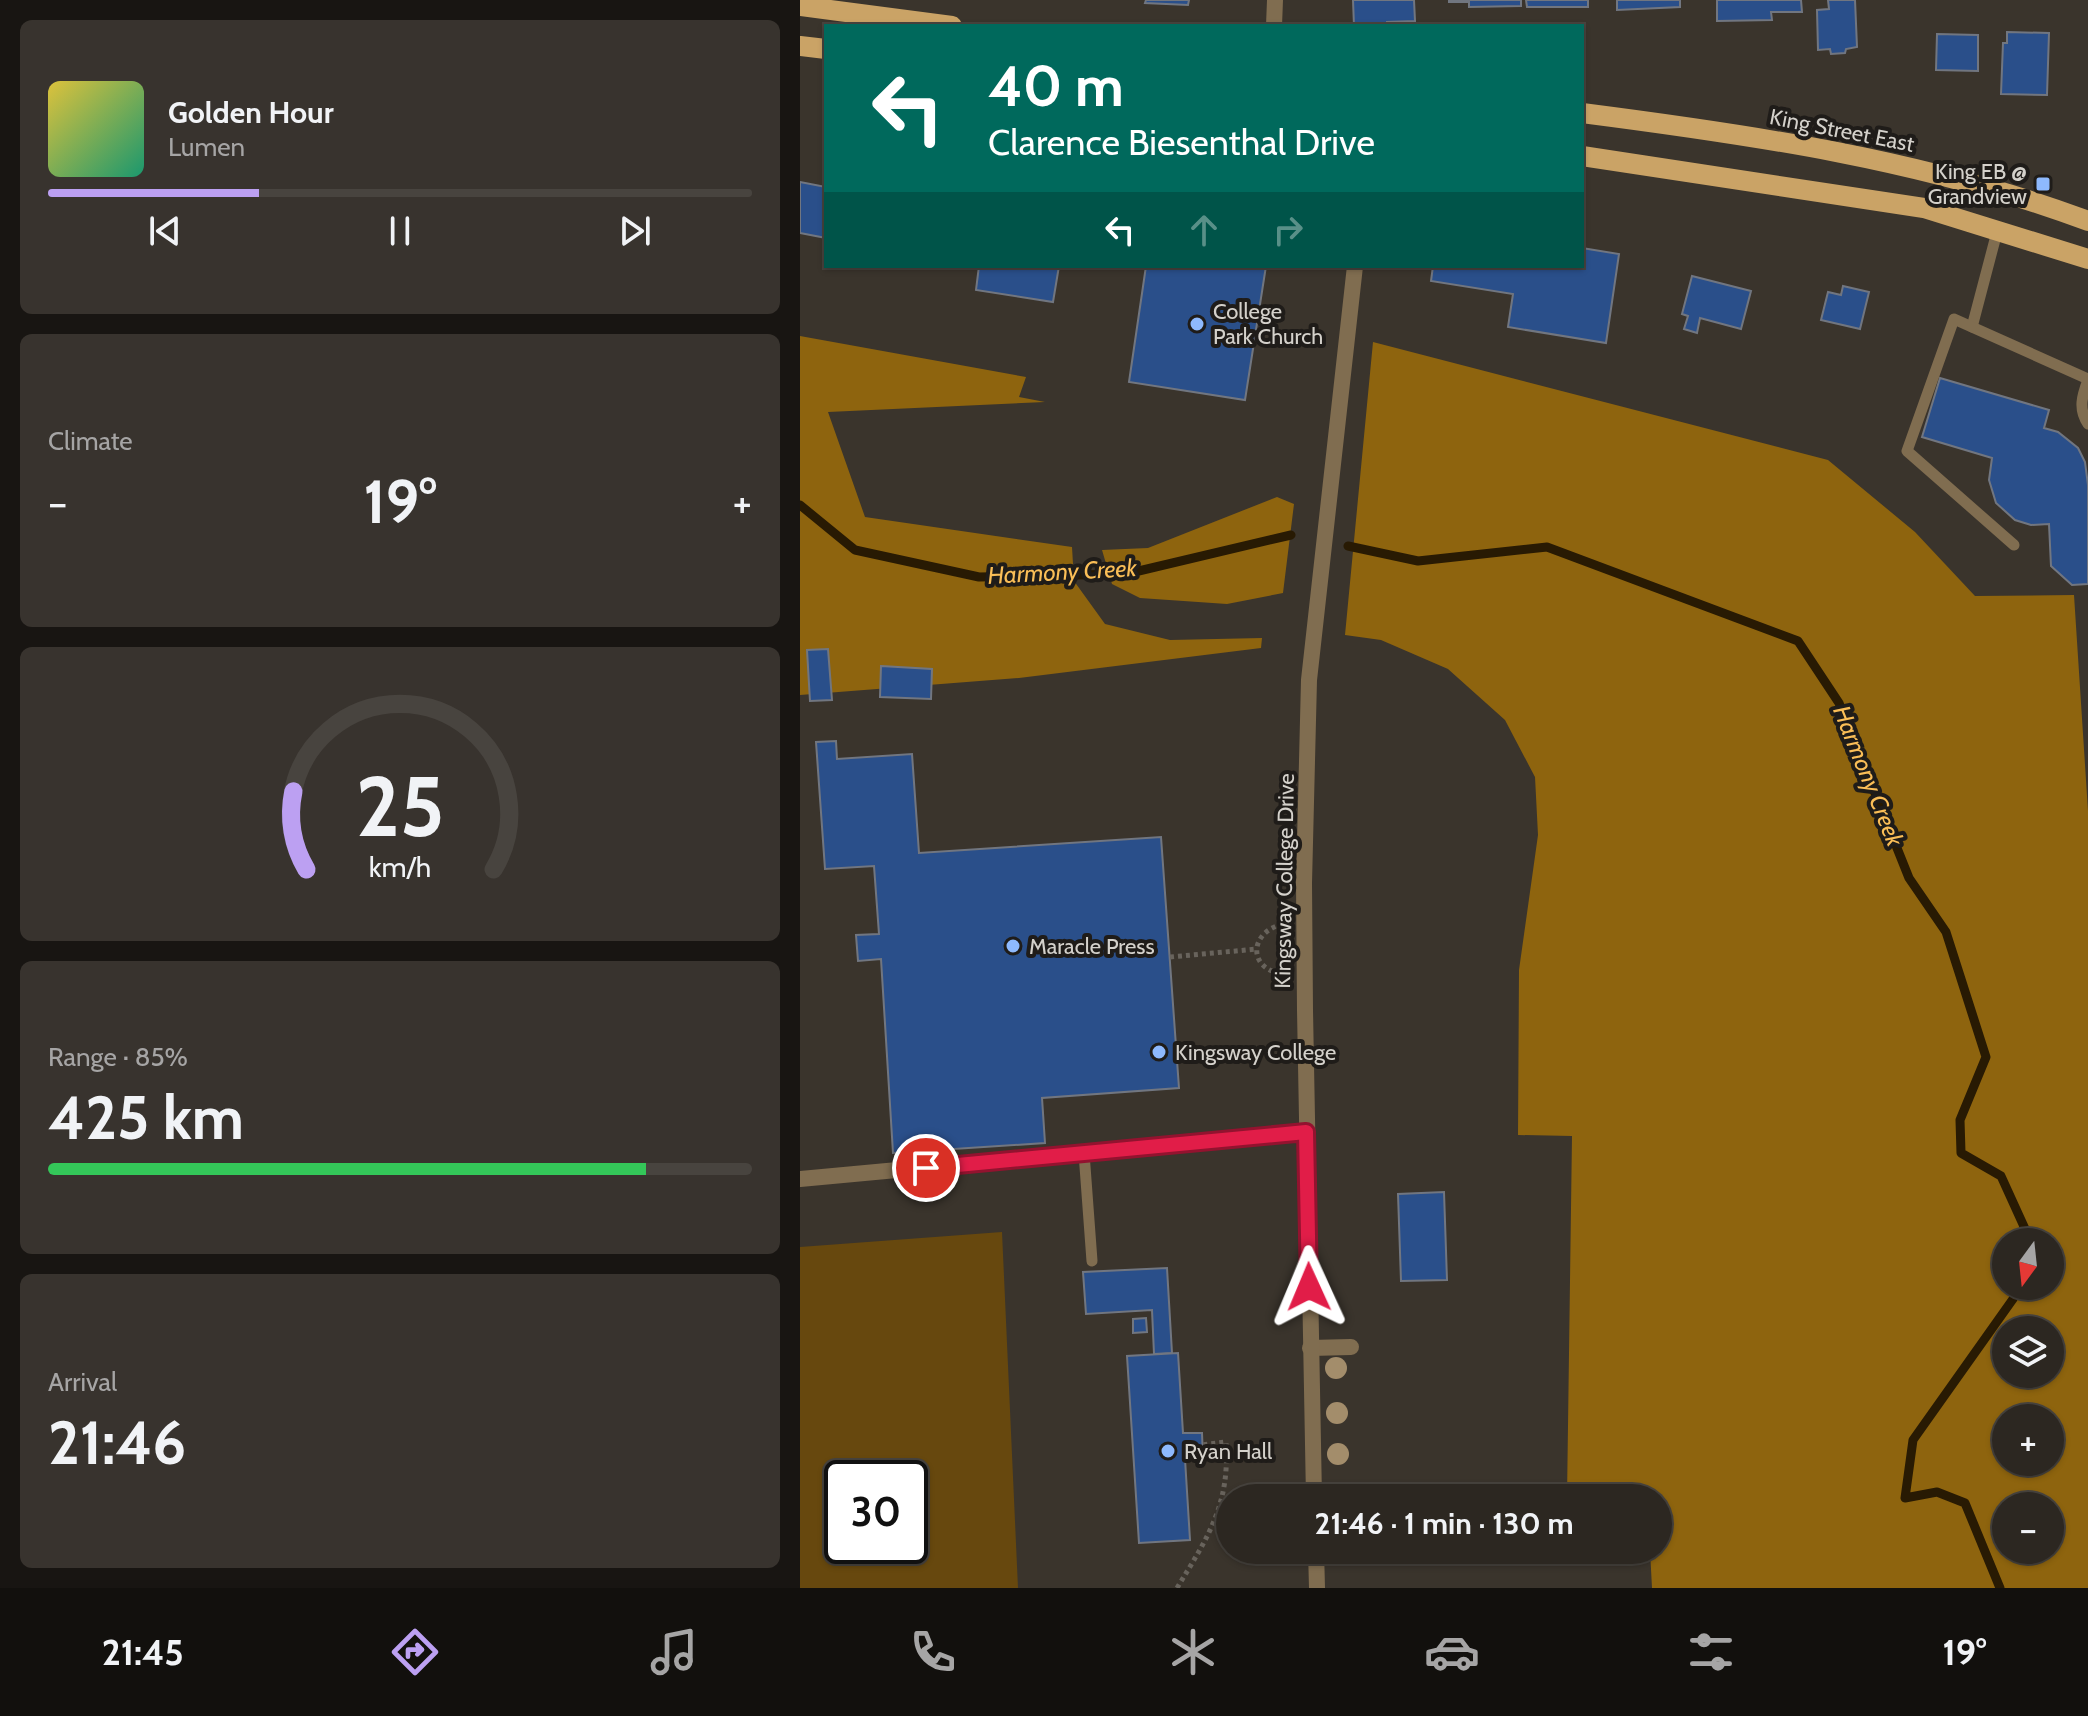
<!DOCTYPE html>
<html lang="en">
<head>
<meta charset="utf-8">
<style>
  body { margin:0; font-family:Cabin,sans-serif; background:#38332e; color:#f1f3f6; height:100vh; display:flex; flex-direction:column; font-size:30px; white-space:nowrap }
  * { box-sizing:border-box; margin:0 }
  p { font-size:26px; color:#a6a5a5 }
  .icon { flex:none; width:44px; height:44px; fill:none; stroke:currentColor; stroke-width:2; stroke-linecap:round; stroke-linejoin:round }
  .map { position:relative; flex:1; overflow:hidden }
  .side { display:flex; flex-direction:column; gap:20px; padding:20px; background:#181512; width:800px }
  .side>* { flex:none }
  .banner { position:absolute; left:24px; top:24px; width:760px; height:244px; border-radius:0px; box-shadow:0 2px 6px #0004,0 0 0 2px #48443f; background:#00695c; color:#fff; overflow:hidden }
  .needle { width:52px; rotate:195deg }
  .fabs { position:absolute; left:1192px; top:1228px; display:grid; gap:16px }
  .fabs a { display:grid; place-items:center; width:72px; height:72px; border-radius:50%; background:#2c2721; box-shadow:0 2px 6px #0004,0 0 0 2px #48443f; font-size:40px }
  .speed { position:absolute; left:24px; top:1460px; display:flex; gap:16px; font-size:40px; font-weight:700; text-align:center }
  .speed>* { display:grid; place-content:center; width:104px; height:104px; border-radius:50%; background:#2c2721; box-shadow:0 2px 6px #0004,0 0 0 2px #48443f; line-height:1 }
  .speed .limit { border:4px solid #111; border-radius:12px; background:#fff; color:#111 }
  .pin { position:absolute; display:grid; place-items:center; width:68px; height:68px; color:#fff; margin:-34px; border:4px solid #fff; border-radius:50%; box-shadow:0 2px 8px #0007 }
  .me { position:absolute; width:88px; margin:-44px; rotate:359deg; stroke-linejoin:round; filter:drop-shadow(0 0 6px #0008) }
  .turn { display:flex; align-items:center; gap:28px; height:168px; padding:0 32px; font-size:36px }
  .turn .icon { width:104px; height:104px; stroke-width:2.5 }
  .turn b { display:block; font-size:56px; line-height:68px }
  .lanes { display:flex; align-items:center; height:76px; padding:0 32px; background:#0003; justify-content:center; gap:40px; direction:ltr }
  .lanes .off { opacity:.35 }
  .big { font-size:60px; font-weight:700; line-height:1.1 }
  .side .widget { flex:1; display:flex; flex-direction:column; justify-content:center; gap:12px; min-width:0; padding:0 28px; border-radius:12px; background:#38332e }
  .side .dial { align-items:center; gap:0 }
  .dial svg { height:208px; overflow:visible; fill:none; stroke:#48443f; stroke-width:7; stroke-linecap:round; text-anchor:middle }
  .dial text { fill:#f1f3f6; stroke:none }
  .song { display:flex; align-items:center; gap:24px }
  .cover { width:96px; height:96px; border-radius:12px; background:linear-gradient(135deg,hsl(50 70% 55%),hsl(160 70% 35%)) }
  .played { height:8px; border-radius:4px; background:linear-gradient(90deg,#bca0f2 30%,#48443f 30%) }
  .keys { display:flex; justify-content:space-around; direction:ltr }
  .heat { display:flex; justify-content:space-between; align-items:center; font-size:44px; direction:ltr }
  .charge { height:12px; border-radius:6px; background:linear-gradient(90deg,#34c759 85%,#48443f 0) }
  .trip { position:absolute; left:416px; top:1484px; width:456px; height:80px; border-radius:40px; background:#2c2721; box-shadow:0 2px 6px #0004,0 0 0 2px #48443f; font-weight:700; line-height:80px; text-align:center }
  .menu { display:flex; height:128px; justify-content:space-around; align-items:center; background:#12100d; color:#a6a5a5 }
  .menu .icon { width:56px; height:56px }
  .menu .on { color:#bca0f2 }
  .menu b { font-size:36px; color:#f1f3f6 }
  main { display:flex; flex:1; min-height:0 }
  .map>svg:first-child { display:block }
  .green { fill:#67480e; fill-rule:evenodd }
  .forest { fill:#8e640e; fill-rule:evenodd }
  .lines { fill:none; stroke-linecap:round; stroke-linejoin:round }
  .stream { stroke:#281a03; stroke-width:9 }
  .building { fill:#2a4f8a; stroke:#717680; stroke-width:2 }
  .path { stroke:#68635c; stroke-width:5; stroke-dasharray:4 4; stroke-linecap:butt }
  .lane { stroke:#806d50; stroke-width:11 }
  .street { stroke:#806d50; stroke-width:16 }
  .primary { stroke:#caa366; stroke-width:20 }
  .tree { fill:#a38d6b }
  .route-casing { stroke:#92132f; stroke-width:20 }
  .route { stroke:#e11d48; stroke-width:14 }
  .poi-dot { fill:#8eb9fd; stroke:#1f1c19; stroke-width:3 }
  .labels { text-anchor:middle; stroke-width:8; stroke-linejoin:round; paint-order:stroke }
  .street-label { font-size:22px; fill:#d4d1cb; stroke:#1f1c19 }
  .poi-label { font-size:22px; fill:#d4d1cb; stroke:#1f1c19; text-anchor:start }
  .water-label { font-size:24px; font-style:italic; fill:#fabe57; stroke:#1f1c19 }
</style>
</head>
<body>
<main>
<section class="side">
<div class="widget">
<div class="song"><i class="cover"></i><div><b>Golden Hour</b><p>Lumen</p></div></div>
<div class="played"></div>
<div class="keys"><svg class="icon" aria-label="previous" viewBox="0 0 24 24"><path d="M18 5L8 12l10 7zM5 5v14"/></svg><svg class="icon" aria-label="pause" viewBox="0 0 24 24"><path d="M8 5v14M16 5v14"/></svg><svg class="icon" aria-label="next" viewBox="0 0 24 24"><path d="M6 5l10 7-10 7zM19 5v14"/></svg></div>
</div>
<div class="widget"><p>Climate</p>
<div class="heat"><a>−</a><b class="big">19°</b><a>+</a></div>
</div>
<div class="widget dial"><svg viewBox="0 0 100 80">
<path d="M14 69A42 42 0 1 1 86 69"/>
<path d="M14 69A42 42 0 0 1 9 39" stroke="#bca0f2"/>
<text x="50" y="56" font-size="32" font-weight="700">25</text>
<text x="50" y="72" font-size="11">km/h</text>
</svg></div>
<div class="widget"><p>Range · 85%</p><b class="big">425 km</b><div class="charge"></div></div>
<div class="widget"><p>Arrival</p><b class="big">21:46</b></div>
</section>
<div class="map">
<svg width="1288" height="1588" viewBox="0 0 1288 1588">
  <rect width="100%" height="100%" fill="#3a342c"/>
  <!-- green -->
  <path class="green" d="M202 1232 218 1588H0V1247ZM42 1478H110V1546H42Z"/>
  <!-- forest -->
  <g class="forest">
    <path d="M0 336 226 377 219 397 245 402 28 412 65 517 272 547 274 581 305 624 370 640 462 638 461 648 219 678 0 695Z"/>
    <path d="M573 342 1028 460 1115 532 1175 596 1274 595 1288 811V1588H852L850 1550H858V1498H767L772 1136 718 1135 719 970 738 835 735 777 705 720 648 669 581 640 545 635ZM1250 1242V1286H1206V1242ZM1250 1330V1374H1206V1330ZM1250 1418V1462H1206V1418ZM1250 1506V1550H1206V1506Z"/>
    <path d="M477 497 494 504 483 593 427 604 340 598 312 584 302 550 348 548Z"/>
  </g>
  <g class="lines">
    <!-- stream -->
    <g class="stream">
      <path d="M0 505 55 550 179 577 326 574 491 535"/>
      <path d="M548 546 618 561 747 547 998 641 1039 703 1109 878 1146 932 1186 1057 1160 1120 1161 1153 1201 1176 1231 1242"/>
      <path d="M1200 1588 1165 1503 1137 1492 1105 1498 1113 1440 1213 1299 1217 1286"/>
    </g>
  </g>
  <!-- building -->
  <g class="building">
    <path d="M346 0H389L388 5 345 3Z"/>
    <path d="M553 0H614L615 21 587 22V26H554Z"/>
    <path d="M649 0H721V6L669 7V2H649Z"/>
    <path d="M726 0H788V7H727Z"/>
    <path d="M817 0H880V7L817 10Z"/>
    <path d="M917 0H1001L1002 12H971L972 20 917 21Z"/>
    <path d="M1028 0H1055L1057 47 1046 49 1045 53 1031 54 1030 49 1018 50 1017 10 1029 9Z"/>
    <path d="M1207 32 1249 33 1247 95 1201 94 1203 43H1207Z"/>
    <path d="M1137 34 1178 35V71L1136 70Z"/>
    <path d="M0 182 26 187V238L0 233Z"/>
    <path d="M782 248 819 254 806 343 708 327 713 294 631 281 633 266H782Z"/>
    <path d="M179 266H259L253 302 176 290Z"/>
    <path d="M346 266H466L445 400 329 382Z"/>
    <path d="M892 276 951 291 941 329 900 318 897 333 884 329 888 316 882 314Z"/>
    <path d="M1043 286 1069 292 1060 329 1021 320 1028 292 1041 295Z"/>
    <path d="M1140 378 1249 410 1244 428 1258 432 1278 448 1285 462 1288 485V584L1272 585 1251 566 1249 524 1231 525 1215 520 1196 503 1189 480 1192 458 1122 437Z"/>
    <path d="M28 649 32 700 10 701 7 650Z"/>
    <path d="M81 666 132 669 131 699 80 697Z"/>
    <path d="M36 741 37 759 112 754 119 853 361 837 379 1088 242 1098 245 1143 93 1153 81 959 58 961 56 935 79 934 74 866 25 869 16 742Z"/>
    <path d="M644 1192 647 1280 601 1281 598 1194Z"/>
    <path d="M367 1268 372 1353 354 1354 352 1310 286 1314 283 1272Z"/>
    <path d="M346 1318 347 1332 333 1333V1319Z"/>
    <path d="M378 1353 383 1433H402L403 1458 385 1459 390 1540 339 1543 327 1356Z"/>
  </g>
  <g class="lines">
    <!-- path -->
    <g class="path">
      <path d="M483 924C449 932 447 969 483 974"/>
      <path d="M370 957 457 949"/>
      <path d="M377 1588C408 1537 430 1505 426 1442L402 1445"/>
    </g>
    <!-- lane -->
    <g class="lane">
      <path d="M1172 327 1197 232"/>
      <path d="M1288 380C1282 396 1278 409 1288 424"/>
      <path d="M1214 545 1107 451 1154 319 1288 379"/>
      <path d="M284 1153 292 1261"/>
    </g>
    <!-- street -->
    <g class="street">
      <path d="M474 26 475 0"/>
      <path d="M0 1179 506 1132"/>
      <path d="M510 1348 551 1347"/>
      <path d="M514 1498 505 1010 504 883 509 680 555 266"/>
      <path d="M516 1550 517 1588"/>
    </g>
    <!-- primary -->
    <g class="primary">
      <path d="M0 6 152 26"/>
      <path d="M0 46 26 49"/>
      <path d="M782 113C953 135 1126 160 1288 221"/>
      <path d="M782 156 1124 208 1288 259"/>
    </g>
  </g>
  <!-- trees -->
  <g class="tree">
    <circle cx="536" cy="1368" r="11"/>
    <circle cx="537" cy="1413" r="11"/>
    <circle cx="538" cy="1454" r="11"/>
  </g>
  <g class="lines">
    <defs>
      <path id="route" d="M126 1168 506 1132 509 1287"/>
    </defs>
    <!-- route casing -->
    <use href="#route" class="route-casing"/>
    <!-- route -->
    <use href="#route" class="route"/>
  </g>
  <!-- markers -->
  <g class="poi-dot">
    <rect x="1235" y="176" width="16" height="16" rx="4"/>
    <circle cx="397" cy="324" r="8"/>
    <circle cx="213" cy="946" r="8"/>
    <circle cx="359" cy="1052" r="8"/>
    <circle cx="368" cy="1451" r="8"/>
  </g>
  <g class="labels">
    <!-- street labels -->
    <g class="street-label">
      <text transform="translate(1042 130) rotate(11)" y="8">King Street East</text>
      <text transform="translate(484 881) rotate(-89)" y="8">Kingsway College Drive</text>
    </g>
    <!-- poi labels -->
    <g class="poi-label">
      <text x="1227" y="179" text-anchor="end">King EB @<tspan x="1227" dy="25">Grandview</tspan></text>
      <text x="413" y="319">College<tspan x="413" dy="25">Park Church</tspan></text>
      <text x="229" y="954">Maracle Press</text>
      <text x="375" y="1060">Kingsway College</text>
      <text x="384" y="1459">Ryan Hall</text>
    </g>
    <!-- water labels -->
    <g class="water-label">
      <text transform="translate(262 572) rotate(-3)" y="8">Harmony Creek</text>
      <text transform="translate(1068 776) rotate(68)" y="8">Harmony Creek</text>
    </g>
  </g>
</svg>
<div class="fabs">
<a><svg class="needle" viewBox="-14 -14 28 28"><path d="M0-13l5 13h-10z" fill="#e53935"/><path d="M0 13l5-13h-10z" fill="#a6a5a5"/></svg></a>
<a><svg class="icon" aria-label="layers" viewBox="0 0 24 24"><path d="M12 4l9 5-9 5-9-5zM3 14l9 5 9-5"/></svg></a>
<a>+</a>
<a>−</a>
</div>
<div class="speed"><div class="limit">30</div></div>
<div class="pin" style="left:126px;top:1168px;background:#d93025"><svg class="icon" aria-label="arrive" viewBox="0 0 24 24"><path d="M6 21V4h12l-3 4 3 4H6"/></svg></div>
<svg class="me" style="left:509px;top:1287px" viewBox="-20 -20 40 40"><path d="M0-17L14 15 0 8-14 15z" fill="#e11d48" stroke="#fff" stroke-width="4"/></svg>
<div class="trip">21:46 · 1 min · 130 m</div>
<div class="banner">
<div class="turn"><svg class="icon" aria-label="left" viewBox="0 0 24 24"><path d="M17 20v-9H6M10 6l-5 5 5 5"/></svg><div><b>40 m</b>Clarence Biesenthal Drive</div></div>
<div class="lanes"><svg class="icon" aria-label="left" viewBox="0 0 24 24"><path d="M17 20v-9H6M10 6l-5 5 5 5"/></svg><svg class="icon off" aria-label="ahead" viewBox="0 0 24 24"><path d="M12 20V5M6 11l6-6 6 6"/></svg><svg class="icon off" aria-label="right" viewBox="0 0 24 24"><path d="M7 20v-9h11M14 6l5 5-5 5"/></svg></div>
</div>
</div>
</main>
<nav class="menu">
<b>21:45</b>
<svg class="icon on" aria-label="directions" viewBox="0 0 24 24"><path d="M12 3l9 9-9 9-9-9zM9 14v-3h6M13 9l2 2-2 2"/></svg>
<svg class="icon" aria-label="music" viewBox="0 0 24 24"><path d="M9 18V5l10-2v13"/><circle cx="6" cy="18" r="3"/><circle cx="16" cy="16" r="3"/></svg>
<svg class="icon" aria-label="phone" viewBox="0 0 24 24"><path d="M5 4h4l2 5-3 2q2 4 5 5l2-3 5 2v4C11 20 4 13 5 4z"/></svg>
<svg class="icon" aria-label="climate" viewBox="0 0 24 24"><path d="M12 3v18M4 7l16 10M4 17L20 7"/></svg>
<svg class="icon" aria-label="car" viewBox="0 0 24 24"><path d="M5 17H2v-5l4-1 3-4h7l3 4 3 1v5h-3M9 17h6M6 11h13"/><circle cx="7" cy="17" r="2"/><circle cx="17" cy="17" r="2"/></svg>
<svg class="icon" aria-label="filters" viewBox="0 0 24 24"><path d="M4 7h16M4 17h16"/><circle cx="9" cy="7" r="2"/><circle cx="15" cy="17" r="2"/></svg>
<b>19°</b>
</nav>
</body>
</html>
